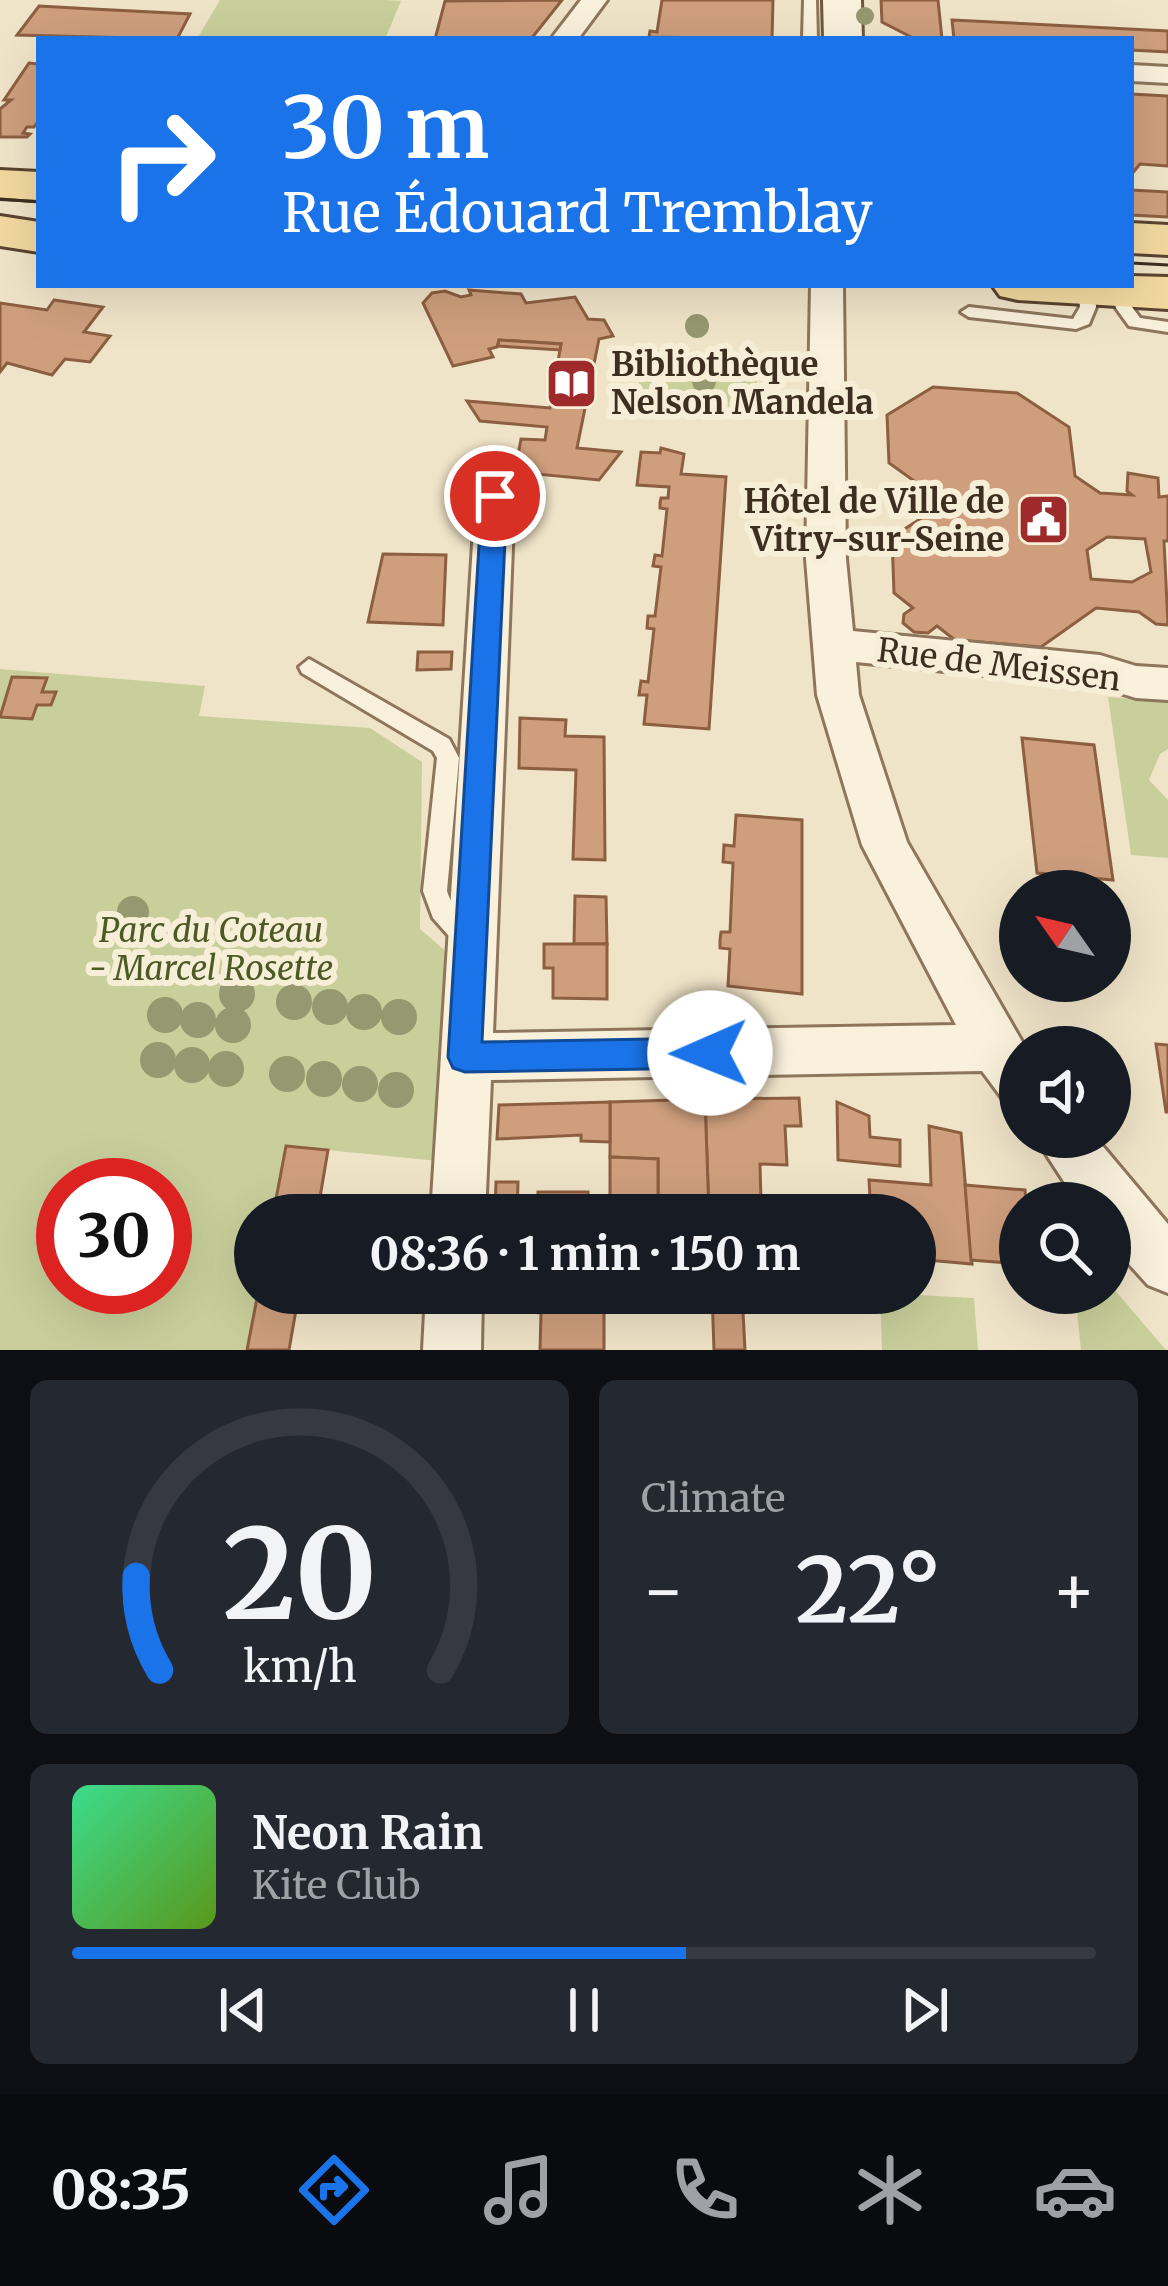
<!DOCTYPE html>
<html lang="en">
<head>
<meta charset="utf-8">
<style>
  body { margin:0; font-family:Merriweather,serif; background:#242831; color:#f1f3f6; height:100vh; display:flex; flex-direction:column; font-size:45px; white-space:nowrap }
  * { box-sizing:border-box; margin:0 }
  p { font-size:39px; color:#9ea1a6 }
  .icon { flex:none; width:66px; height:66px; fill:none; stroke:currentColor; stroke-width:2; stroke-linecap:round; stroke-linejoin:round }
  .map { position:relative; height:1350px; overflow:hidden }
  .panel { display:flex; flex-direction:column; gap:30px; padding:30px; background:#0d0f14; flex:1 }
  .panel>* { flex:none }
  .banner { position:absolute; left:36px; top:36px; width:1098px; height:252px; border-radius:0px; box-shadow:0 12px 48px #0002; background:#1a73e8; color:#fff; overflow:hidden }
  .needle { width:78px; rotate:304deg }
  .controls { position:absolute; left:999px; top:870px; display:grid; gap:24px }
  .controls a { display:grid; place-items:center; width:132px; height:132px; border-radius:50%; background:#171b24; box-shadow:0 12px 48px #0002; font-size:60px }
  .speed { position:absolute; left:36px; top:1158px; display:flex; gap:24px; font-size:60px; font-weight:700; text-align:center }
  .speed>* { display:grid; place-content:center; width:156px; height:156px; border-radius:50%; background:#171b24; box-shadow:0 12px 48px #0002; line-height:1 }
  .speed .limit { border:18px solid #d22; background:#fff; color:#111 }
  .pin { position:absolute; display:grid; place-items:center; width:102px; height:102px; color:#fff; margin:-51px; border:6px solid #fff; border-radius:50%; box-shadow:0 3px 12px #0007 }
  .me { position:absolute; width:132px; margin:-66px; rotate:269deg; stroke-linejoin:round; filter:drop-shadow(0 0 9px #0008) }
  .turn { display:flex; align-items:center; gap:42px; height:252px; padding:0 48px; font-size:54px }
  .turn .icon { width:156px; height:156px; stroke-width:2.5 }
  .turn b { display:block; font-size:84px; line-height:102px }
  .big { font-size:90px; font-weight:700; line-height:1.1 }
  .panel .card { flex:1; display:flex; flex-direction:column; justify-content:center; gap:18px; min-width:0; padding:0 42px; border-radius:18px; background:#242831 }
  .panel .dial { align-items:center; gap:0 }
  .dial svg { height:312px; overflow:visible; fill:none; stroke:#363941; stroke-width:7; stroke-linecap:round; text-anchor:middle }
  .dial text { fill:#f1f3f6; stroke:none }
  .song { display:flex; align-items:center; gap:36px }
  .cover { width:144px; height:144px; border-radius:18px; background:linear-gradient(135deg,hsl(150 70% 55%),hsl(90 70% 35%)) }
  .played { height:12px; border-radius:6px; background:linear-gradient(90deg,#1a73e8 60%,#363941 60%) }
  .keys { display:flex; justify-content:space-around; direction:ltr }
  .heat { display:flex; justify-content:space-between; align-items:center; font-size:66px; direction:ltr }
  .panel .tiles { flex:1; display:grid; gap:30px; grid-template-columns:1fr 1fr }
  .card:last-child { grid-column:span 2 }
  .trip { position:absolute; left:234px; top:1194px; width:702px; height:120px; border-radius:60px; background:#171b24; box-shadow:0 12px 48px #0002; font-weight:700; line-height:120px; text-align:center }
  .tabs { display:flex; height:192px; justify-content:space-around; align-items:center; background:#090b0e; color:#9ea1a6 }
  .tabs .icon { width:84px; height:84px }
  .tabs .active { color:#1a73e8 }
  .tabs b { font-size:54px; color:#f1f3f6 }
  .map>svg:first-child { display:block }
  .green { fill:#c9cf9b; fill-rule:evenodd }
  .building { fill:#cf9f7d; stroke:#8d5f41; stroke-width:3; fill-rule:evenodd }
  .lines { fill:none; stroke-linecap:round; stroke-linejoin:round }
  .service-casing { stroke:#8d765c; stroke-width:6 }
  .minor-casing { stroke:#8d765c; stroke-width:6 }
  .secondary-casing { stroke:#6f573f; stroke-width:6 }
  .primary-casing { stroke:#5b4430; stroke-width:6 }
  .service { fill:#faf1dc; fill-rule:evenodd }
  .minor { fill:#faf1dc; fill-rule:evenodd }
  .secondary { fill:#faf1dc; fill-rule:evenodd }
  .primary { fill:#f3d9a0; fill-rule:evenodd }
  .tram { stroke:#3d2e20; stroke-width:3 }
  .tree { fill:#96986f }
  .route { fill:#1a73e8; stroke:#114b97; stroke-width:3 }
  .labels { text-anchor:middle; stroke-width:12; stroke-linejoin:round; paint-order:stroke }
  .poi-label { font-size:33px; font-weight:bold; fill:#3d2e20; stroke:#f7eed8; text-anchor:start }
  .street-label { font-size:33px; fill:#3d2e20; stroke:#f7eed8 }
  .park-label { font-size:33px; font-style:italic; fill:#4d5a26; stroke:#f7eed8 }
</style>
</head>
<body>
<div class="map">
<svg width="1168" height="1350" viewBox="0 0 1168 1350">
  <rect width="100%" height="100%" fill="#f0e4c8"/>
  <!-- green -->
  <g class="green">
    <path d="M220 0H386L401 1 385 39H197Z"/>
    <path d="M642 349 758 356 755 417 636 410Z"/>
    <path d="M0 669 205 686 199 716 370 728 422 762 420 929 456 960 438 1161 286 1146 273 1215H255L257 1293 246 1350H0ZM63 1185H165V1287H63Z"/>
    <path d="M1108 697 1168 701V749L1160 754 1149 780 1168 800V858L1131 855Z"/>
    <path d="M1113 1288 1160 1343 1166 1350H1081L1077 1311Z"/>
    <path d="M880 1293 974 1298 978 1350H882Z"/>
  </g>
  <!-- building -->
  <g class="building">
    <path d="M562 0 531 39H435L445 1Z"/>
    <path d="M662 0H773L772 39 649 37 650 31 657 32Z"/>
    <path d="M881 0H938L942 39H915L882 22Z"/>
    <path d="M39 6 93 9 190 14 177 39 17 35Z"/>
    <path d="M952 20 1168 31V52L1131 50V39H954Z"/>
    <path d="M29 63 39 64V120L34 127H27L23 133 30 134 27 137H0V109L11 100H4Z"/>
    <path d="M1131 94 1168 96V166L1140 164 1131 175Z"/>
    <path d="M1131 190 1168 192V217L1131 215Z"/>
    <path d="M469 290 521 294 526 303 575 297 588 319 604 320 613 336 599 339 577 448 621 452 599 480 515 472 521 439 545 440 547 427 480 421 467 401 550 408 561 344 499 340 497 347 489 349 493 357 453 366 423 303 432 293 445 291 461 297 471 295Z"/>
    <path d="M54 300 103 307 84 332 110 336 90 362 65 359 52 375 7 363 0 372V303L47 310Z"/>
    <path d="M499 340 561 344 560 350 498 346Z"/>
    <path d="M933 387 1017 393 1069 427 1075 476 1100 493 1132 495 1127 491 1128 473 1158 478 1159 497 1168 496V541H1164L1168 625 1156 624 1139 612 1096 608 1041 647 955 640 937 626 928 633 914 632 903 623 904 614 913 608 894 593 892 537 945 503 889 463 887 415ZM1107 537 1145 539 1151 572 1132 582 1091 579 1087 550Z"/>
    <path d="M661 448 684 454 681 474 726 477 709 729 644 724 647 695H639L641 681 648 682 654 629 647 628 648 616H655L661 567 653 566 655 555 662 556 667 509 660 508V503L661 498H668L669 487 637 485 641 452 660 453Z"/>
    <path d="M383 554 446 555 443 625 368 622Z"/>
    <path d="M418 652H452L451 669 417 670Z"/>
    <path d="M12 677 47 678 42 692H56L51 705H37L32 719 0 717Z"/>
    <path d="M520 718 566 720 565 736 604 737 605 860 573 859 576 770 519 768Z"/>
    <path d="M1022 738 1094 745 1113 880 1037 873Z"/>
    <path d="M736 815 802 820V994L728 986 730 949 720 948V940L721 932H730L733 863 723 862 724 845 734 846Z"/>
    <path d="M575 896 606 897 607 944H574Z"/>
    <path d="M544 944H607V999L553 998V968H544Z"/>
    <path d="M1156 1044 1168 1045V1112H1166Z"/>
    <path d="M799 1098 801 1126H785L787 1165 760 1164 761 1202H725V1215H709L705 1099Z"/>
    <path d="M705 1099 709 1215H658V1159L610 1157V1102Z"/>
    <path d="M610 1102V1142L581 1141V1135L497 1139 499 1105Z"/>
    <path d="M837 1102 869 1116 870 1137 900 1140V1166L838 1160Z"/>
    <path d="M929 1126 961 1133 972 1264 915 1259V1215H871L869 1180 931 1185Z"/>
    <path d="M286 1146 328 1150 317 1215H273Z"/>
    <path d="M610 1157 658 1159V1215H610Z"/>
    <path d="M496 1182H518L517 1215H495Z"/>
    <path d="M965 1185 1025 1190 1026 1203H1020V1264L971 1260Z"/>
    <rect x="538" y="1192" width="50" height="23"/>
    <path d="M258 1293H299L289 1350H247Z"/>
    <path d="M531 1293H604V1350H540L541 1313 530 1312Z"/>
    <path d="M712 1293H742L745 1350H714Z"/>
  </g>
  <g class="lines">
    <defs>
      <g id="service">
        <path d="M804 0H816L817 39H803Z"/>
        <path d="M1082 285 1094 289 1096 307 1089 324 1076 329 969 317 961 312 969 307 1073 319 1080 307 1078 289Z"/>
        <path d="M1119 285 1127 290 1132 307 1140 318 1168 322V332L1129 326 1116 308 1111 290Z"/>
        <path d="M309 659 449 739 459 758 447 891C453 911 469 920 478 938L475 945 466 948 457 945 433 918 423 891 437 758 433 751 302 673 299 667Z"/>
      </g>
      <g id="minor">
        <path d="M581 0H607L578 39H551Z"/>
        <path d="M1131 65 1168 67V83L1131 81Z"/>
        <path d="M811 285H843L846 559 853 631 1100 655 1136 666 1168 668V700L1136 698 1100 687 856 662 859 695 907 842 1025 1047H1020V1105L1002 1098 982 1071 491 1080 485 1215H431L476 496 482 487 495 483 508 487 514 496 493 1033 956 1025 862 845 817 695 806 559Z"/>
        <path d="M1035 1137H1095L1168 1224V1293L1148 1285 1110 1243V1203H1078Z"/>
        <path d="M426 1293H482L481 1350H423Z"/>
      </g>
      <path id="secondary" d="M823 0H861L862 39H824Z"/>
      <g id="primary">
        <path d="M0 170 39 172V200L0 198Z"/>
        <path d="M0 216 39 222V252L0 246Z"/>
        <path d="M1131 223 1168 225V255L1131 253Z"/>
        <path d="M1131 276 1168 277V309L1018 300 1000 296 992 285H1131Z"/>
      </g>
    </defs>
    <!-- service casing -->
    <use href="#service" class="service-casing"/>
    <!-- minor casing -->
    <use href="#minor" class="minor-casing"/>
    <!-- secondary casing -->
    <use href="#secondary" class="secondary-casing"/>
    <!-- primary casing -->
    <use href="#primary" class="primary-casing"/>
    <!-- service -->
    <use href="#service" class="service"/>
    <!-- minor -->
    <use href="#minor" class="minor"/>
    <!-- secondary -->
    <use href="#secondary" class="secondary"/>
    <!-- primary -->
    <use href="#primary" class="primary"/>
    <!-- tram -->
    <g class="tram">
      <path d="M0 199 39 202"/>
      <path d="M1131 263 1168 265"/>
    </g>
  </g>
  <!-- trees -->
  <g class="tree">
    <circle cx="865" cy="16" r="9"/>
    <circle cx="697" cy="326" r="12"/>
    <circle cx="704" cy="381" r="12"/>
    <circle cx="133" cy="912" r="16"/>
    <circle cx="237" cy="994" r="18"/>
    <circle cx="294" cy="1002" r="18"/>
    <circle cx="330" cy="1007" r="18"/>
    <circle cx="364" cy="1012" r="18"/>
    <circle cx="165" cy="1015" r="18"/>
    <circle cx="399" cy="1017" r="18"/>
    <circle cx="198" cy="1020" r="18"/>
    <circle cx="233" cy="1025" r="18"/>
    <circle cx="158" cy="1060" r="18"/>
    <circle cx="192" cy="1065" r="18"/>
    <circle cx="226" cy="1069" r="18"/>
    <circle cx="287" cy="1074" r="18"/>
    <circle cx="324" cy="1079" r="18"/>
    <circle cx="360" cy="1084" r="18"/>
    <circle cx="396" cy="1090" r="18"/>
  </g>
  <!-- route -->
  <path class="route" d="M495 488 507 496 482 1042 710 1038 722 1042 727 1053 722 1063 710 1068 465 1072 453 1068 448 1057 482 496Z"/>
  <!-- icons -->
  <defs>
    <symbol id="library-square" viewBox="-11 -11 22 22"><rect x="-9" y="-9" width="18" height="18" rx="4" fill="#9e2a2b" stroke="#f7eed8"/><path d="M-6-4Q-3-5.5-.7-3.5V5Q-3 3-6 4ZM6-4Q3-5.5 .7-3.5V5Q3 3 6 4Z" fill="#fff"/></symbol>
    <symbol id="civic-square" viewBox="-11 -11 22 22"><rect x="-9" y="-9" width="18" height="18" rx="4" fill="#9e2a2b" stroke="#f7eed8"/><path d="M-.6-6.5H3V-4.5H.6V-3L4-1V1h2V6H-6V1h2V-1L-.6-3ZM-1.2 2.5V6h2.4V2.5Z" fill="#fff"/></symbol>
  </defs>
  <g fill-rule="evenodd">
    <use href="#library-square" x="542" y="354" width="59" height="59"/>
    <use href="#civic-square" x="1014" y="490" width="59" height="59"/>
  </g>
  <g class="labels">
    <!-- poi labels -->
    <g class="poi-label">
      <text x="611" y="376">Bibliothèque<tspan x="611" dy="38">Nelson Mandela</tspan></text>
      <text x="1004" y="513" text-anchor="end">Hôtel de Ville de<tspan x="1004" dy="38">Vitry-sur-Seine</tspan></text>
    </g>
    <!-- street labels -->
    <g class="street-label">
      <text transform="translate(999 664) rotate(7)" y="12">Rue de Meissen</text>
    </g>
    <!-- park labels -->
    <g class="park-label">
      <text x="211" y="942">Parc du Coteau<tspan x="211" dy="38">- Marcel Rosette</tspan></text>
    </g>
  </g>
</svg>
<div class="controls">
<a><svg class="needle" viewBox="-14 -14 28 28"><path d="M0-13l5 13h-10z" fill="#e53935"/><path d="M0 13l5-13h-10z" fill="#9ea1a6"/></svg></a>
<a><svg class="icon" aria-label="sound" viewBox="0 0 24 24"><path d="M4 9h4l5-4v14l-5-4H4zM17 9q2 3 0 6"/></svg></a>
<a><svg class="icon" aria-label="search" viewBox="0 0 24 24"><circle cx="10" cy="10" r="6"/><path d="M15 15l6 6"/></svg></a>
</div>
<div class="speed"><div class="limit">30</div></div>
<div class="pin" style="left:495px;top:496px;background:#d93025"><svg class="icon" aria-label="arrive" viewBox="0 0 24 24"><path d="M6 21V4h12l-3 4 3 4H6"/></svg></div>
<svg class="me" style="left:710px;top:1053px" viewBox="-20 -20 40 40"><circle r="19" fill="#fff"/><path d="M0-13L10 11 0 6-10 11z" fill="#1a73e8"/></svg>
<div class="trip">08:36 · 1 min · 150 m</div>
<div class="banner">
<div class="turn"><svg class="icon" aria-label="right" viewBox="0 0 24 24"><path d="M7 20v-9h11M14 6l5 5-5 5"/></svg><div><b>30 m</b>Rue Édouard Tremblay</div></div>
</div>
</div>
<section class="panel">
<div class="tiles">
<div class="card dial"><svg viewBox="0 0 100 80">
<path d="M14 69A42 42 0 1 1 86 69"/>
<path d="M14 69A42 42 0 0 1 8 45" stroke="#1a73e8"/>
<text x="50" y="56" font-size="32" font-weight="700">20</text>
<text x="50" y="72" font-size="11">km/h</text>
</svg></div>
<div class="card"><p>Climate</p>
<div class="heat"><a>−</a><b class="big">22°</b><a>+</a></div>
</div>
<div class="card">
<div class="song"><i class="cover"></i><div><b>Neon Rain</b><p>Kite Club</p></div></div>
<div class="played"></div>
<div class="keys"><svg class="icon" aria-label="previous" viewBox="0 0 24 24"><path d="M18 5L8 12l10 7zM5 5v14"/></svg><svg class="icon" aria-label="pause" viewBox="0 0 24 24"><path d="M8 5v14M16 5v14"/></svg><svg class="icon" aria-label="next" viewBox="0 0 24 24"><path d="M6 5l10 7-10 7zM19 5v14"/></svg></div>
</div>
</div>
</section>
<nav class="tabs">
<b>08:35</b>
<svg class="icon active" aria-label="directions" viewBox="0 0 24 24"><path d="M12 3l9 9-9 9-9-9zM9 14v-3h6M13 9l2 2-2 2"/></svg>
<svg class="icon" aria-label="music" viewBox="0 0 24 24"><path d="M9 18V5l10-2v13"/><circle cx="6" cy="18" r="3"/><circle cx="16" cy="16" r="3"/></svg>
<svg class="icon" aria-label="phone" viewBox="0 0 24 24"><path d="M5 4h4l2 5-3 2q2 4 5 5l2-3 5 2v4C11 20 4 13 5 4z"/></svg>
<svg class="icon" aria-label="climate" viewBox="0 0 24 24"><path d="M12 3v18M4 7l16 10M4 17L20 7"/></svg>
<svg class="icon" aria-label="car" viewBox="0 0 24 24"><path d="M5 17H2v-5l4-1 3-4h7l3 4 3 1v5h-3M9 17h6M6 11h13"/><circle cx="7" cy="17" r="2"/><circle cx="17" cy="17" r="2"/></svg>
</nav>
</body>
</html>
